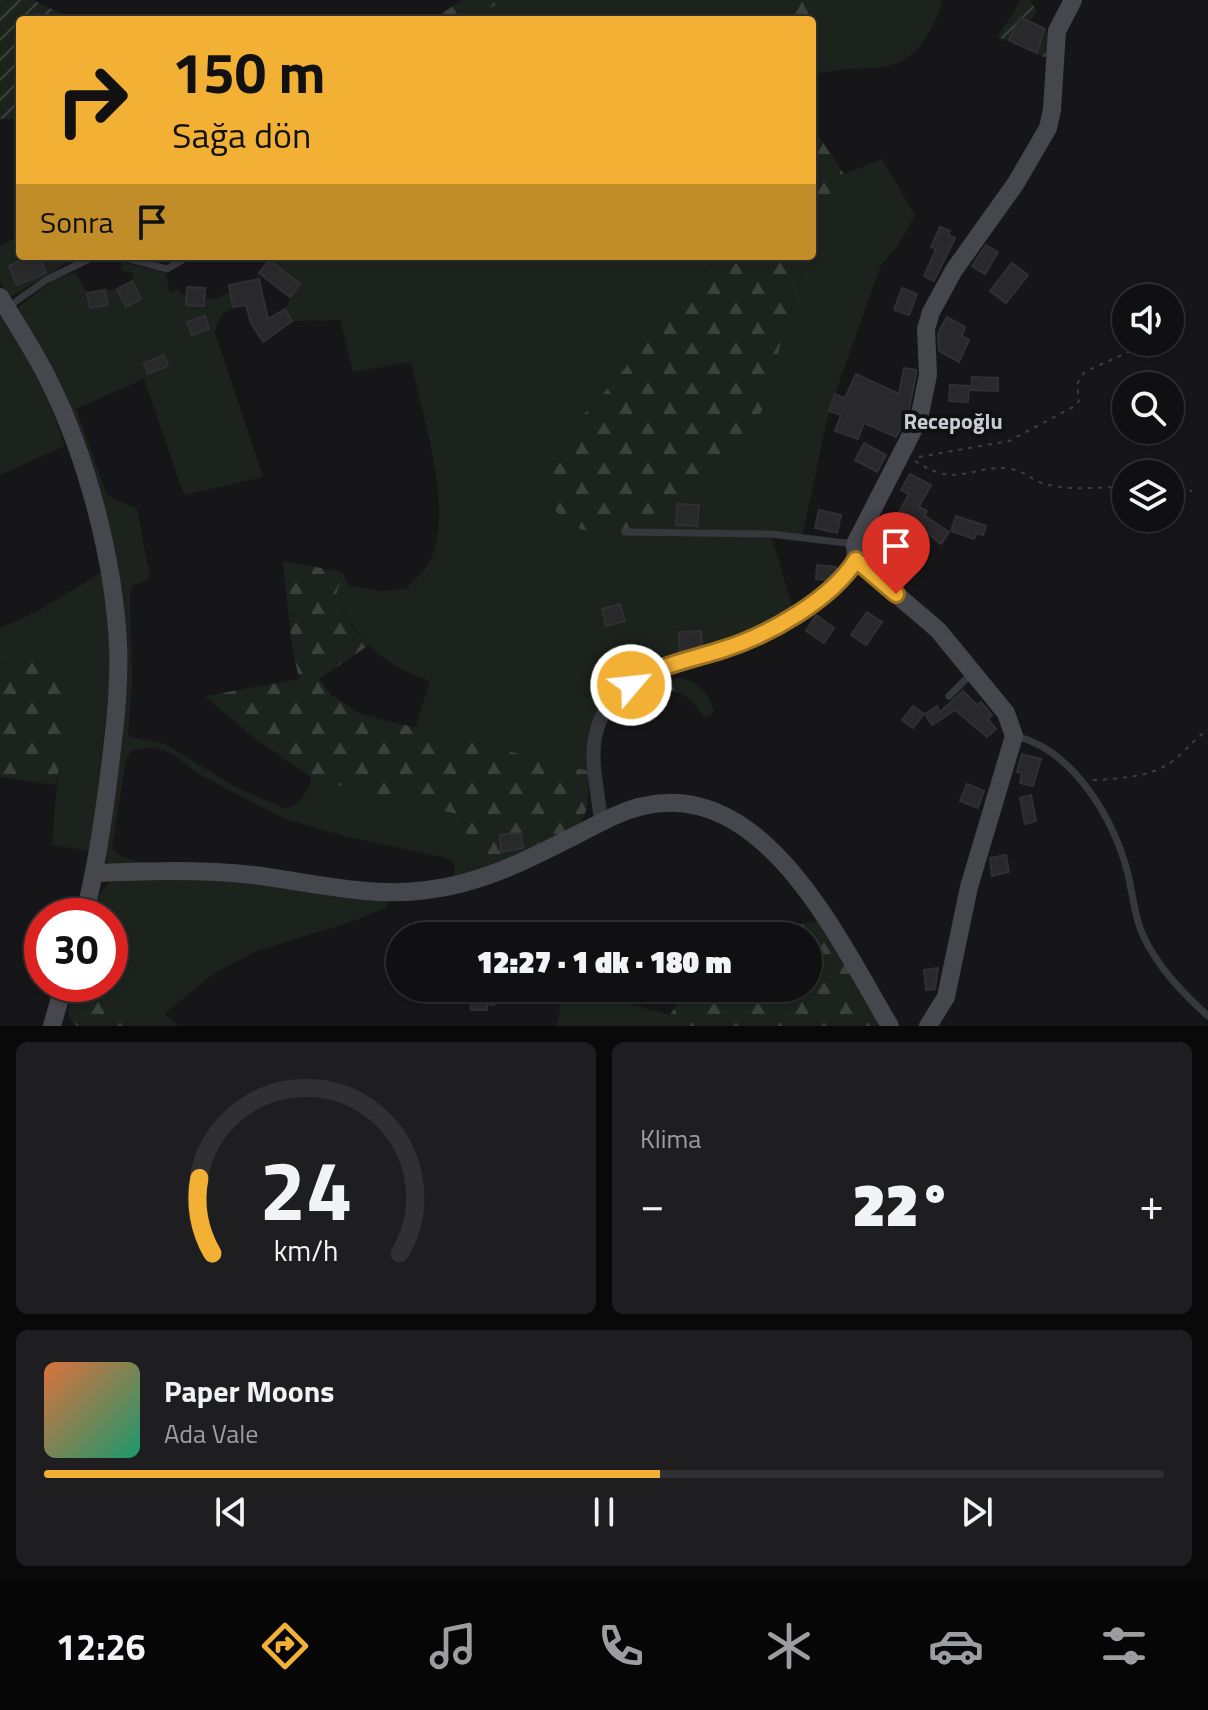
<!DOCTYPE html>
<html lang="tr">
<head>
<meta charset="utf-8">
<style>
  body { margin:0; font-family:"Titillium Web",sans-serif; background:#1e1e20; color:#f1f3f6; height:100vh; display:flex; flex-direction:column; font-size:30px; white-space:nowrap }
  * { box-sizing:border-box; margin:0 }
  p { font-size:26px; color:#9c9d9f }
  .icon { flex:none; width:44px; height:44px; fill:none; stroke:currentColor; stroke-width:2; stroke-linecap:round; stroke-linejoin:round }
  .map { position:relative; height:1026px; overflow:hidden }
  .drawer { display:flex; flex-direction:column; gap:16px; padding:16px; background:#09090a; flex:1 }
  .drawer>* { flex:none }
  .hud { position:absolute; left:16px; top:16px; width:800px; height:244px; border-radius:8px; box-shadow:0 2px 6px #0004,0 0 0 2px #303032; background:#f2b134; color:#111; overflow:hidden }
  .buttons { position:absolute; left:1112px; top:284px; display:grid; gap:16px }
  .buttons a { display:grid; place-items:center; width:72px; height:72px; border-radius:50%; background:#101012; box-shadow:0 2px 6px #0004,0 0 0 2px #303032; font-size:40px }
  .speed { position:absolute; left:24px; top:898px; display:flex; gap:16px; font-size:40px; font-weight:700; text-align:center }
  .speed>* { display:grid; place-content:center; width:104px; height:104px; border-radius:50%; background:#101012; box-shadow:0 2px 6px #0004,0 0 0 2px #303032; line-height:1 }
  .speed .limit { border:12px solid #d22; background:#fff; color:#111 }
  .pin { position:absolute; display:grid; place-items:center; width:68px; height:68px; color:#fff; margin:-82px -34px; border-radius:50% 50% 50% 0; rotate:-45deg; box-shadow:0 0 8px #0007 }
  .pin .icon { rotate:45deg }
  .me { position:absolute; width:88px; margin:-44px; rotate:62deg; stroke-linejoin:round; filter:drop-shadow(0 0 6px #0008) }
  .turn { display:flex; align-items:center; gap:28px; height:168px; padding:0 24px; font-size:36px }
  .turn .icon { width:104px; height:104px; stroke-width:2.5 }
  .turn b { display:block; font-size:56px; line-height:68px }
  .then { display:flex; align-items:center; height:76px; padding:0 24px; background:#0003; gap:16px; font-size:30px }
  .big { font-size:60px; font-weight:800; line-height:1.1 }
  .drawer .widget { flex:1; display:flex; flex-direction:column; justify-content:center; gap:12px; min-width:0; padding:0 28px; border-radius:12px; background:#1e1e20 }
  .drawer .dial { align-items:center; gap:0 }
  .dial svg { height:208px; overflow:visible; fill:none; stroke:#303032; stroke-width:7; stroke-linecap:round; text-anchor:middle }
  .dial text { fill:#f1f3f6; stroke:none }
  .song { display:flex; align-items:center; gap:24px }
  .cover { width:96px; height:96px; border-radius:12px; background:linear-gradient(135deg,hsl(20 70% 55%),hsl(160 70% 35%)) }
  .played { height:8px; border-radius:4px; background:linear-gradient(90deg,#f2b134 55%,#303032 55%) }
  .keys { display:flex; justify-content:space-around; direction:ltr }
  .heat { display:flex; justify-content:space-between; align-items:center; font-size:44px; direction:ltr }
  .drawer .tiles { flex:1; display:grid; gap:16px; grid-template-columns:1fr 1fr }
  .widget:last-child { grid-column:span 2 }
  .trip { position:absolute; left:386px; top:922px; width:436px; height:80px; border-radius:40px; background:#101012; box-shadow:0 2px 6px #0004,0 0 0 2px #303032; font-weight:800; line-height:80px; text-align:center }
  .tab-bar { display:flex; height:128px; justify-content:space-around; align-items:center; background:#060607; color:#9c9d9f }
  .tab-bar .icon { width:56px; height:56px }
  .tab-bar .current { color:#f2b134 }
  .tab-bar b { font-size:36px; color:#f1f3f6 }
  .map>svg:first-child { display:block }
  .green { fill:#1c231d }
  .forest { fill:url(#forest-firs) }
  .garden { fill:url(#garden-furrows) }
  .building { fill:#29292c; stroke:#303034; stroke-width:2 }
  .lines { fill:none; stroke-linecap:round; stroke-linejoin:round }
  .path { stroke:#3d3f44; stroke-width:2; stroke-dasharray:4 6; stroke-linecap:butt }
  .lane { stroke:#37383d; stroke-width:7 }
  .street { stroke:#37383d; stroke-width:14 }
  .secondary { stroke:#45474d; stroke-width:18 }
  .route-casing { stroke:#9d7322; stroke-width:20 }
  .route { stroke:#f2b134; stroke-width:14 }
  .labels { text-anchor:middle; stroke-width:8; stroke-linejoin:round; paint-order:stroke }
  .neighbourhood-label { font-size:22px; font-weight:bold; fill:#c9ccd4; stroke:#111113 }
</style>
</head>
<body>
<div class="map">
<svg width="1208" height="1026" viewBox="0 0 1208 1026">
  <defs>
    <pattern id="forest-firs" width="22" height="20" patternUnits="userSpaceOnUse" patternTransform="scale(2)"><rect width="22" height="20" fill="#1c231d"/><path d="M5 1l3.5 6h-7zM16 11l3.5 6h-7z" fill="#3a403c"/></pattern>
    <pattern id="garden-furrows" width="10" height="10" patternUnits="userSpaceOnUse" patternTransform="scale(2)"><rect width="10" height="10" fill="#1c231d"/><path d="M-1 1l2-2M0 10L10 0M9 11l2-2" fill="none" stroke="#3a403c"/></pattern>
  </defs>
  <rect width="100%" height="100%" fill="#161618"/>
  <!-- green -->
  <g class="green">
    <path d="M503 0H775L769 20H473Z"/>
    <path d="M814 0H942C940 13 934 22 928 34 899 85 857 59 812 76V20H808Z"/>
    <path d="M882 159 915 215 897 247 881 265 829 411 802 537 771 535 792 606 749 630 697 648V651C651 654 594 691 587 740 586 750 588 761 588 771L415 728 430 681C379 663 363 644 335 599L343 572 348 585 381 591 406 589C414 580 425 571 430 561 455 511 422 415 411 362L353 372 340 320 292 321 285 309 299 283 264 256H718L717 261 660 309 626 367 589 410 566 427 565 455 555 467 783 329 801 279 805 256H812V223L844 174Z"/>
    <path d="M20 236V256H78L9 298 0 282V246Z"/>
    <path d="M120 261 165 273 170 292 179 290 181 294 187 295V305L204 306 205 297 215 299 230 292 233 307C222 312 217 321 215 333L263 477 184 495 144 379 76 409 107 495 137 509 150 578 133 586 130 595 132 685 128 736 165 744 234 786 283 808C297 808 311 790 311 777L389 800 463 815 468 849 488 869 453 876 455 864 446 858 344 836 285 819 200 775 172 754 155 747 132 750 126 759 112 848C125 869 185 863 208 864H109L106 860 121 590 18 307 53 280 76 272 87 293 90 308 107 305 105 290 117 289 126 307 141 299 132 281 133 273 122 271Z"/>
    <path d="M0 312C28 354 49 398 65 446L0 475Z"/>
    <path d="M102 572 108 613 111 671 91 851 52 845C56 783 64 722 67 660L0 664V628L36 612Z"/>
    <path d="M182 878 251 881 388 898 387 907 354 921 256 951 213 974 164 1014 179 1026H100L67 1003 74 984H110V916H92C96 901 101 888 114 879Z"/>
    <path d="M564 988H567L670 1015 662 1026H557Z"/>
  </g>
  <!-- forest -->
  <g class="forest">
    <path d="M463 0H503L473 20H431Z"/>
    <path d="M775 0H814L808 20H769Z"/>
    <path d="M812 126 844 174 812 223Z"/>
    <path d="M718 256H805L801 279 783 329 771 390 747 443 719 473 625 532 583 530 569 524 555 510 549 485 555 467 565 455 566 427 589 410 626 367 660 309 717 261Z"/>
    <path d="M283 561 343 572 335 599 354 630 369 645 319 679 331 695 361 714 588 771C588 791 591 810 578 826L488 869 468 849 463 815 389 800 311 777 255 739 205 696 299 679 292 646Z"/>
    <path d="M67 659 64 735 56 785 0 777V664Z"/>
    <path d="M677 678C696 679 709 693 714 711L710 715 704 716 688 697 671 690 669 685Z"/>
    <path d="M820 921 879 1024 877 1026H662L689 988H808V936H725Z"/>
    <path d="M86 995 105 1001 136 1026H77C62 1016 69 998 86 995Z"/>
  </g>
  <!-- garden -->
  <g class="garden">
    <path d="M0 0H33L75 20H20V119H0Z"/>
    <path d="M1021 0H1030L1037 12 1029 22 1019 18 1009 40 1037 53 1047 33 1049 34 1046 58 998 37Z"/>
  </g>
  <!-- building -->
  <g class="building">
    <path d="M1020 17 1045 29 1037 53 1009 40Z"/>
    <path d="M940 227 950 231 948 235 955 238 934 281 924 276 936 249 931 247Z"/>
    <path d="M986 245 998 252 985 274 972 266Z"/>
    <path d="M30 256H39L46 273 17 285 9 266Z"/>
    <path d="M269 260 300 284 290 297 259 273Z"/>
    <path d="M1012 263 1028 275 1006 303 990 291Z"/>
    <path d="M259 279 268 319 285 309 292 321 263 342 251 323 246 305 233 307 229 285Z"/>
    <path d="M132 281 141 299 126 307 117 289Z"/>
    <path d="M187 287 205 288 204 306 186 305Z"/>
    <path d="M902 288 917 294 909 315 894 310Z"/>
    <path d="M105 290 108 305 90 308 87 293Z"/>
    <path d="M205 316 209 329 192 335 187 322Z"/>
    <path d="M947 317 965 327 962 336 969 340 959 362 939 351 938 333Z"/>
    <path d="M164 355 168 366 148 374 144 363Z"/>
    <path d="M904 368 916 370V374L908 415 896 437 864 423 858 439 835 431 841 415 829 411 835 394 845 398 856 374 899 394Z"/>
    <path d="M972 377 998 378V391L971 390Z"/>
    <path d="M950 385 969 386 968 402 949 401Z"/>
    <path d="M864 443 886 455 877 472 855 460Z"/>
    <path d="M910 474 931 485 919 507 927 511 925 516 949 532 941 544 923 530 897 516 909 494 901 490Z"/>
    <path d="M677 504 699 505 697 526 676 525Z"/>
    <path d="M819 510 841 515 837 533 815 528Z"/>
    <path d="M956 516 986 526 983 535 977 533 974 539 951 531Z"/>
    <path d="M817 565 836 567V570L826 580 816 579Z"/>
    <path d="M620 604 625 621 606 626 602 609Z"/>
    <path d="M867 612 882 622 866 645 851 635Z"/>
    <path d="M816 615 834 628 824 643 806 631Z"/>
    <path d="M701 631 702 645 680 652 679 632Z"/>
    <path d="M963 691 977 705 981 702 992 715 988 719 996 729 987 737 955 710 932 725 925 714 937 706 940 712Z"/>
    <path d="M913 706 924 714 913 728 902 720Z"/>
    <path d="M1022 754 1041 759 1033 786 1020 783 1022 773 1017 772Z"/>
    <path d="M967 784 984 791 978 808 960 801Z"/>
    <path d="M1031 795 1036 821 1025 824 1020 798Z"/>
    <path d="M521 833 523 848 501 852 500 835Z"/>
    <path d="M1006 855 1009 872 992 876 990 858Z"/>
    <path d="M33 937 42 942V950L36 960 24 953Z"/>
    <path d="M938 968 935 989 926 990 924 970Z"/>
    <path d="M470 988H519L518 999H494V1005L487 1004V1010H471Z"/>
  </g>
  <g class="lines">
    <!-- path -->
    <g class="path">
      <path d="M919 457 1009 441 1075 406 1079 401 1077 384 1084 373 1093 368 1149 343"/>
      <path d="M915 461C959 490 973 463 1011 469 1024 471 1033 481 1045 484 1071 491 1099 487 1126 487"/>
      <path d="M1170 489 1192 491"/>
      <path d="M1093 780C1124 778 1154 778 1179 756 1189 747 1196 737 1208 730"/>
    </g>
    <!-- lane -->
    <g class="lane">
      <path d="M119 256 167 269 189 256"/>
      <path d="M8 307 46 280 95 256"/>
      <path d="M625 532 771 534 854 544"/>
      <path d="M949 696 971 674"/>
      <path d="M1015 736C1073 749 1114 819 1128 874 1132 892 1134 910 1140 928 1153 962 1181 992 1208 1016"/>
    </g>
    <!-- street -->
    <path class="street" d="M601 823C599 796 590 763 595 737 609 668 686 666 737 644 780 627 831 599 856 560"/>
    <!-- secondary -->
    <g class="secondary">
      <path d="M0 297C17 325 35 352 49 381 87 457 114 560 118 645 120 693 113 742 107 790 101 833 95 874 84 916"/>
      <path d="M96 873C148 871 201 869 253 875 309 882 370 898 427 890 495 882 552 846 612 817 752 751 834 932 890 1026"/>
      <path d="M52 1026 64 984"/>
      <path d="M928 1026 946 997 969 887 1014 736 1006 713 938 630 856 560 855 544 919 419 928 375 926 329 931 312 954 270 1016 183 1048 128 1052 110 1057 31 1073 0"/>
    </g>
  </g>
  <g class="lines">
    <defs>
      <path id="route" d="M631 685C659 664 691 660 724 649 768 635 831 600 856 560L896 594"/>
    </defs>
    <!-- route casing -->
    <use href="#route" class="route-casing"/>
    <!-- route -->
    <use href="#route" class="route"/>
  </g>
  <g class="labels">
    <!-- neighbourhood labels -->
    <g class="neighbourhood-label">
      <text x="953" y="429">Recepoğlu</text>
    </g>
  </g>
</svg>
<div class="buttons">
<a><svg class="icon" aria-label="sound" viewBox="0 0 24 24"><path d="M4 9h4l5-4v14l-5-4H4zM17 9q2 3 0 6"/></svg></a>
<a><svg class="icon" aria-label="search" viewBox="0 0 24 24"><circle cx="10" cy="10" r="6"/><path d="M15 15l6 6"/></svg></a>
<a><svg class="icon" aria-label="layers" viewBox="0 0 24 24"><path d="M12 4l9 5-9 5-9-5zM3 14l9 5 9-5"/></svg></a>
</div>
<div class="speed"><div class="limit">30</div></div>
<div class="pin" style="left:896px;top:594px;background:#d93025"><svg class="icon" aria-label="arrive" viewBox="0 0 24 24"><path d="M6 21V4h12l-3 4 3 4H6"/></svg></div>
<svg class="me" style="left:631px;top:685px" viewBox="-20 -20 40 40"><circle r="17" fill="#f2b134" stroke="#fff" stroke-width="3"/><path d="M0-11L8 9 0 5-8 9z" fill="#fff"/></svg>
<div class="trip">12:27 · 1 dk · 180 m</div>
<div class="hud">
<div class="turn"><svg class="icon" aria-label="right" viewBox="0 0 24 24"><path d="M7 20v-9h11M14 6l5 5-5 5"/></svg><div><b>150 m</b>Sağa dön</div></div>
<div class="then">Sonra<svg class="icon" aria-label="arrive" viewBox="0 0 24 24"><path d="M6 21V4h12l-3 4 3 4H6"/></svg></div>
</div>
</div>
<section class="drawer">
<div class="tiles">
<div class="widget dial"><svg viewBox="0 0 100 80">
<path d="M14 69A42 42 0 1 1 86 69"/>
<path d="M14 69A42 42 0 0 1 9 40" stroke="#f2b134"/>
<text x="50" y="56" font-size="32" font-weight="700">24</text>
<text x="50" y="72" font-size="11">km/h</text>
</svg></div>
<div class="widget"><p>Klima</p>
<div class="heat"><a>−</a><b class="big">22°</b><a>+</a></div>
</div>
<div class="widget">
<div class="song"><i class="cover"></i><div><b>Paper Moons</b><p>Ada Vale</p></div></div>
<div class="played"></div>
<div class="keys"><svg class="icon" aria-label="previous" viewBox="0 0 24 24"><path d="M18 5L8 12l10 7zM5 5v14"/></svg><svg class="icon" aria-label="pause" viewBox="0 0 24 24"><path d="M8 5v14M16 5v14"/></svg><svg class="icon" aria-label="next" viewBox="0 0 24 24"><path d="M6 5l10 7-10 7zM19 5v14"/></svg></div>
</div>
</div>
</section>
<nav class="tab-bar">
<b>12:26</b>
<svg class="icon current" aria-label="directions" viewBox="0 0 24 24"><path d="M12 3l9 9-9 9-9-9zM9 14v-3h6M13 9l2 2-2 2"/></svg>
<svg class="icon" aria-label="music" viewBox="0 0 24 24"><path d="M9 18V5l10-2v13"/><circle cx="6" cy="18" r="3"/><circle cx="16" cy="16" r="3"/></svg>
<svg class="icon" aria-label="phone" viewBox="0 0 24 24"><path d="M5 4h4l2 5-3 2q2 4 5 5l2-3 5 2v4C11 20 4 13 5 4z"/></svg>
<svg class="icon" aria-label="climate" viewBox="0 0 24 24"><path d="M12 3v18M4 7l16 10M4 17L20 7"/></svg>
<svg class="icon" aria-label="car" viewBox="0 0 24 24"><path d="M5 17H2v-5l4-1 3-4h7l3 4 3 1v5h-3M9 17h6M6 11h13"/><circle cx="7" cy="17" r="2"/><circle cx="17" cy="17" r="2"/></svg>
<svg class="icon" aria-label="filters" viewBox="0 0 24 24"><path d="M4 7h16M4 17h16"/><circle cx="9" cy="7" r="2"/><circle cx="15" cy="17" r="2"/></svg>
</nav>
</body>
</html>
